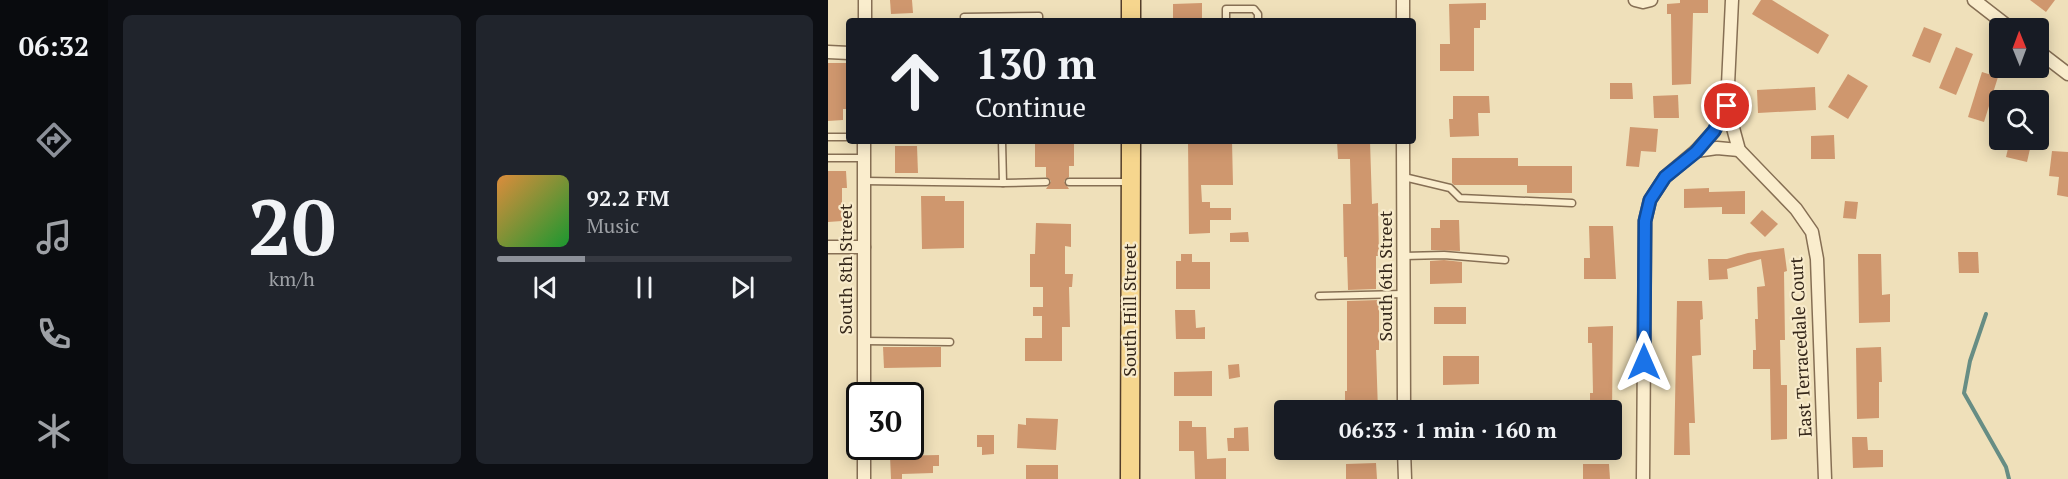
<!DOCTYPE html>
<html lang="en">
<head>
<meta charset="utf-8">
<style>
  body { margin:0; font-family:"PT Serif",serif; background:#20242c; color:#f1f3f6; height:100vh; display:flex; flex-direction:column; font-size:22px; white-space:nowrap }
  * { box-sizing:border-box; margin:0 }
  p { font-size:20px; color:#9ea1a6 }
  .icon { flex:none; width:33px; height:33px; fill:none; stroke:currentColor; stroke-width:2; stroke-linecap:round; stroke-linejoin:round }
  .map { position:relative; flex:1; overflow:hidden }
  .panel { display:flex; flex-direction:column; gap:15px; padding:15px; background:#0d0f14; width:720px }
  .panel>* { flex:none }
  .banner { position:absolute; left:18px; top:18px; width:570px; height:126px; border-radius:6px; box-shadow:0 3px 15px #0003; background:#171b24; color:#f1f3f6; overflow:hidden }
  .needle { width:39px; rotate:359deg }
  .tools { position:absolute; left:1161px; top:18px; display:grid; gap:12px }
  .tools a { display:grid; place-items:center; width:60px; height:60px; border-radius:6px; background:#171b24; box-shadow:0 3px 15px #0003; font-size:30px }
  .speed { position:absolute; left:18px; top:382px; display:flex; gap:12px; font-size:30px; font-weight:700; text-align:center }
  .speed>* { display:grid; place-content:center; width:78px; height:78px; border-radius:50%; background:#171b24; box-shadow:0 3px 15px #0003; line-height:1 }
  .speed .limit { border:3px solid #111; border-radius:9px; background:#fff; color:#111 }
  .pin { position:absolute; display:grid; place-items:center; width:51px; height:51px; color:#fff; margin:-26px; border:3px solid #fff; border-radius:50%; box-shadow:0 2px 6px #0007 }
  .me { position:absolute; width:66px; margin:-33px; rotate:0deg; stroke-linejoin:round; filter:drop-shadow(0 0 4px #0008) }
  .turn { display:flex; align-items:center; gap:21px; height:126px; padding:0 30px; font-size:27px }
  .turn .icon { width:78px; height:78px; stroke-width:2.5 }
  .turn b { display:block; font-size:42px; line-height:51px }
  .panel .widget { flex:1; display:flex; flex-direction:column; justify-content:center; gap:9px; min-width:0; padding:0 21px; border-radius:9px; background:#20242c }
  .panel .dial { align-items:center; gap:0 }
  .dial b { font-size:78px; line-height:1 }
  .song { display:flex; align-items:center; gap:18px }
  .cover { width:72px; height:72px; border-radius:9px; background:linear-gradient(135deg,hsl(30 70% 55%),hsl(130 70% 35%)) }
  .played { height:6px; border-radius:3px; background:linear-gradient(90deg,#8c9099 30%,#363941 30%) }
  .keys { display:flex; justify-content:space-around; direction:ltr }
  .panel .tiles { flex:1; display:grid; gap:15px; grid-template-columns:repeat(2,1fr) }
  .trip { position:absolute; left:446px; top:400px; width:348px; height:60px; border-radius:6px; background:#171b24; box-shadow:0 3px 15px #0003; font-weight:800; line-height:60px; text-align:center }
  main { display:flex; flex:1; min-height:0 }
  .tabs { display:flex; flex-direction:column; width:108px; justify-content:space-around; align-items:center; background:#090b0e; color:#9ea1a6 }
  .tabs .icon { width:42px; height:42px }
  .tabs .on { color:#8c9099 }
  .tabs b { font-size:27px; color:#f1f3f6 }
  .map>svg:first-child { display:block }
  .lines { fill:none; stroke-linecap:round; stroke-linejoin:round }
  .stream { stroke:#678d84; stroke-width:4 }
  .building { fill:#cf976e }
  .lane-casing { stroke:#866f54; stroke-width:9 }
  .street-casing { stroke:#866f54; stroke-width:15 }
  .primary-casing { stroke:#533d29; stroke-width:21 }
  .lane { stroke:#faedcd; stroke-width:6 }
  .street { stroke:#faedcd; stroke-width:12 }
  .primary { stroke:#f6d68e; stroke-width:18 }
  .route-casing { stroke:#114b97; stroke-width:15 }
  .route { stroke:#1a73e8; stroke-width:10 }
  .labels { text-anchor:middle; stroke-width:4.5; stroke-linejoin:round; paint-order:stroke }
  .street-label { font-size:18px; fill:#35271a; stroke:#f7eaca }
</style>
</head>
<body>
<main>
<nav class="tabs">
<b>06:32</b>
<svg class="icon on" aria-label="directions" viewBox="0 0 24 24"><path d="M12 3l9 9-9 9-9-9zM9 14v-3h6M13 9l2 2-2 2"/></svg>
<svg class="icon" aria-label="music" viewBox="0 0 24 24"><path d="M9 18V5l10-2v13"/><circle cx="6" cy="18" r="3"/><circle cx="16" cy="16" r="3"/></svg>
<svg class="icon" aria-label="phone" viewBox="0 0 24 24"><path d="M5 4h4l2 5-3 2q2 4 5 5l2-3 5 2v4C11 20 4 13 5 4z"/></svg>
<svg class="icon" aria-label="climate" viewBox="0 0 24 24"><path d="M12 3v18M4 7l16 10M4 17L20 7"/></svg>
</nav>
<section class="panel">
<div class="tiles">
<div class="widget dial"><b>20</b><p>km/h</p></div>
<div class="widget">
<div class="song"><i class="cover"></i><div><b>92.2 FM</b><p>Music</p></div></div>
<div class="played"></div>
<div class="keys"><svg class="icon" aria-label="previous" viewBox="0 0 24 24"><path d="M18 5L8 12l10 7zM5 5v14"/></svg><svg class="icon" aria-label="pause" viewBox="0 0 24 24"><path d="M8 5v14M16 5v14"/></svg><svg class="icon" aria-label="next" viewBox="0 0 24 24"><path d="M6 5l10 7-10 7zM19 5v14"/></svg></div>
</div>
</div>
</section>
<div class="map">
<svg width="1240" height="479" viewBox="0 0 1240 479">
  <rect width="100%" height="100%" fill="#efe0ba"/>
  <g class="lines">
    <!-- stream -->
    <path class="stream" d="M1158 314 1142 361 1136 393 1178 467 1181 479"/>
  </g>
  <!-- building -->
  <g class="building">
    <path d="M62 0H84L85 13 63 14Z"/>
    <path d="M852 0H880V13H865L863 84 844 85 843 14H839V4L852 3Z"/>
    <path d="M933 0H944L1001 35 990 54 924 14Z"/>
    <path d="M1202 0H1227L1218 12Z"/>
    <path d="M374 3V21H345V4Z"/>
    <path d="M658 3V20H652V28H646V71H612V44H622L621 4Z"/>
    <path d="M1096 27 1114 34 1102 63 1084 56Z"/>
    <path d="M1128 47 1145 54 1128 95 1111 88Z"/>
    <path d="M0 63H20V109H15V120L0 121Z"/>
    <path d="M1154 72 1170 77 1156 122 1140 117Z"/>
    <path d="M1020 74 1040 86 1020 119 1000 107Z"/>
    <path d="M782 83H804L805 99H782Z"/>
    <path d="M987 87 988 110 930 113 929 90Z"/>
    <path d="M850 95 851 118H826L825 96Z"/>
    <path d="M625 96H661L662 113H650L651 136 622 137 621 119H625Z"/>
    <path d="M802 127 830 129 828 152 813 151 811 167 798 166Z"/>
    <path d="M1006 135 1007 159H983V136Z"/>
    <path d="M1182 140H1204L1199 162 1178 157Z"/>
    <path d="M207 141H246V166H241V177L236 181 241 189H218L223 181 218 177V167H207Z"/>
    <path d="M360 141H404L405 185H373L374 202H382V208H403V220H382V233L361 234Z"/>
    <path d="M509 141H542L544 204 550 203 551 256H548V289L520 290 519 257H516L515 204H523L522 159H510Z"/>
    <path d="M67 146H89L90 173H67Z"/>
    <path d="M1224 151 1240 152V197L1229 195 1231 177 1221 176Z"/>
    <path d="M624 158H690V166H744V193H699V185H626L624 183Z"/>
    <path d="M0 171H18L19 188H14V221L0 222Z"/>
    <path d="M881 188V192L917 191V214H894V207L856 208V189Z"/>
    <path d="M93 196H117V201H136V248L94 249Z"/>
    <path d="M1017 201 1030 202 1028 219 1015 218Z"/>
    <path d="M934 210 950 224 937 237 922 223Z"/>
    <path d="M612 220H631L632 251 603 250V228H612Z"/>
    <path d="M208 223 243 224V247L237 246V274H245L244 287H241L242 327H234V361H197V338H214V316H205V307H215V287H202V254H207Z"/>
    <path d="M761 226H785L788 279H756V258H762Z"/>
    <path d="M420 232 421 242H402V233Z"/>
    <path d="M956 248 959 271 956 272 957 340H952L953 385H959V439L943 440 942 369H925V350H928L927 319H930L929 287 937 286 933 259 899 269 900 279 881 280 880 259H899L920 253Z"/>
    <path d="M1130 252H1150L1151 273H1131Z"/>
    <path d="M353 254H364V262H382V289H348V261H353Z"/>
    <path d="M1030 254H1053L1054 295 1062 294V322L1031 323Z"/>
    <path d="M616 260 634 262V283L602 284V261Z"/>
    <path d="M551 300V350H548L550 411H517V391H519V301Z"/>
    <path d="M849 301H874L875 319 872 320 873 355 864 356 867 423H861L862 455H846Z"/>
    <rect x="606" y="307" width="32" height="17"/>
    <path d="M347 310H367L368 328 377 327V339H348Z"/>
    <path d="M785 326 784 411H762V393H765L764 343H760V327Z"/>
    <path d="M55 347H113V367L56 368Z"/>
    <path d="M1053 347 1054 382H1051V418L1029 419 1028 348Z"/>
    <path d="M615 356H651V384L615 385Z"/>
    <path d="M411 364 412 377 401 379 400 365Z"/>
    <path d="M384 371V396H346V372Z"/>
    <path d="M198 418 230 419 228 450 189 448 190 424 198 425Z"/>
    <path d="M351 421H364V427H378L379 459 398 458V479H367L366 451H351Z"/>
    <path d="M420 427 421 451H400L399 438H406V428Z"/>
    <path d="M149 435H166V454L154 455V447H149Z"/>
    <path d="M1024 437H1039L1040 450H1055V467L1025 468Z"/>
    <path d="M111 455V466H105V473L74 474V479H63L62 456Z"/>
    <path d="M548 463 549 479H518V464Z"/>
    <path d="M755 464H781L782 479H755Z"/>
    <rect x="198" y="465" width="32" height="14"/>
  </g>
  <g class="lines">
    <defs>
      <g id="lane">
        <path d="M137 21 136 17 211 16V21"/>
        <path d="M398 21V9H426L430 14V21"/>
        <path d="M0 137H21"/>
        <path d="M174 141 175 183 218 182"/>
        <path d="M0 158H36"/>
        <path d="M576 177 622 188 632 198 744 203"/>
        <path d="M36 181 175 183"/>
        <path d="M241 182H300"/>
        <path d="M576 256 616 255 677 260"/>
        <path d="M491 296 575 294"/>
        <path d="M36 341 122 342"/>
      </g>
      <g id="street">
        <path d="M575 0V21"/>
        <path d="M807 0 815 2 823 0"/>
        <path d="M904 0 899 106 911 150 968 209 984 232 989 259 997 479"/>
        <path d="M1146 0 1182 28"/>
        <path d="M37 21V0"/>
        <path d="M1210 51 1240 74"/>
        <path d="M0 52 21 53"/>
        <path d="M36 141V396"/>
        <path d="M575 141 576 411"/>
        <path d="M868 151 886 131 899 106"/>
        <path d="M0 247H36"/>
        <path d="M576 450 577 479"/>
        <path d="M36 479V447"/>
        <path d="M815 479 817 221 822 200 837 177 868 151 889 148 911 150"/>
      </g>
      <g id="primary">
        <path d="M303 21V0"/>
        <path d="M302 479 303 141"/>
      </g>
    </defs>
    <!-- lane casing -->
    <use href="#lane" class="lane-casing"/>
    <!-- street casing -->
    <use href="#street" class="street-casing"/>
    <!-- primary casing -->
    <use href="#primary" class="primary-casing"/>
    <!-- lane -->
    <use href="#lane" class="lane"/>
    <!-- street -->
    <use href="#street" class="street"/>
    <!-- primary -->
    <use href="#primary" class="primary"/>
  </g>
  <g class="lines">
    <defs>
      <path id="route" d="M816 362 817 221 822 200 837 177 868 152 886 131 899 106"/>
    </defs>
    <!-- route casing -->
    <use href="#route" class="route-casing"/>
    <!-- route -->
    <use href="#route" class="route"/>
  </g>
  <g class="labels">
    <!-- street labels -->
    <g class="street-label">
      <text transform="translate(18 269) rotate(-90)" y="6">South 8th Street</text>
      <text transform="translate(558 276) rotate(-90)" y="6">South 6th Street</text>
      <text transform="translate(302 310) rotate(-90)" y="6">South Hill Street</text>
      <text transform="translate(973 347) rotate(-93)" y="6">East Terracedale Court</text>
    </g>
  </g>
</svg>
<div class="tools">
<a><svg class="needle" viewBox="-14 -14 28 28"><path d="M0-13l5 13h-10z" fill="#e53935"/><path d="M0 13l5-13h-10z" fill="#9ea1a6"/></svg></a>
<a><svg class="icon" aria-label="search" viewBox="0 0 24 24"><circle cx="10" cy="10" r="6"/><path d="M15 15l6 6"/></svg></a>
</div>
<div class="speed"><div class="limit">30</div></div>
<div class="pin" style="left:899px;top:106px;background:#d93025"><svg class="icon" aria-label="arrive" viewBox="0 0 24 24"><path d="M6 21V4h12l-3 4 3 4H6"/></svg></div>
<svg class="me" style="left:816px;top:362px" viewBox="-20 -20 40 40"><path d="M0-17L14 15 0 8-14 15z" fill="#1a73e8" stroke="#fff" stroke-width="4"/></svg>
<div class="trip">06:33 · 1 min · 160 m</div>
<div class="banner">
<div class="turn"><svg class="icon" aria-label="ahead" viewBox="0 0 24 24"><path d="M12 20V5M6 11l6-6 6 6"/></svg><div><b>130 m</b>Continue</div></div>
</div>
</div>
</main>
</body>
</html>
